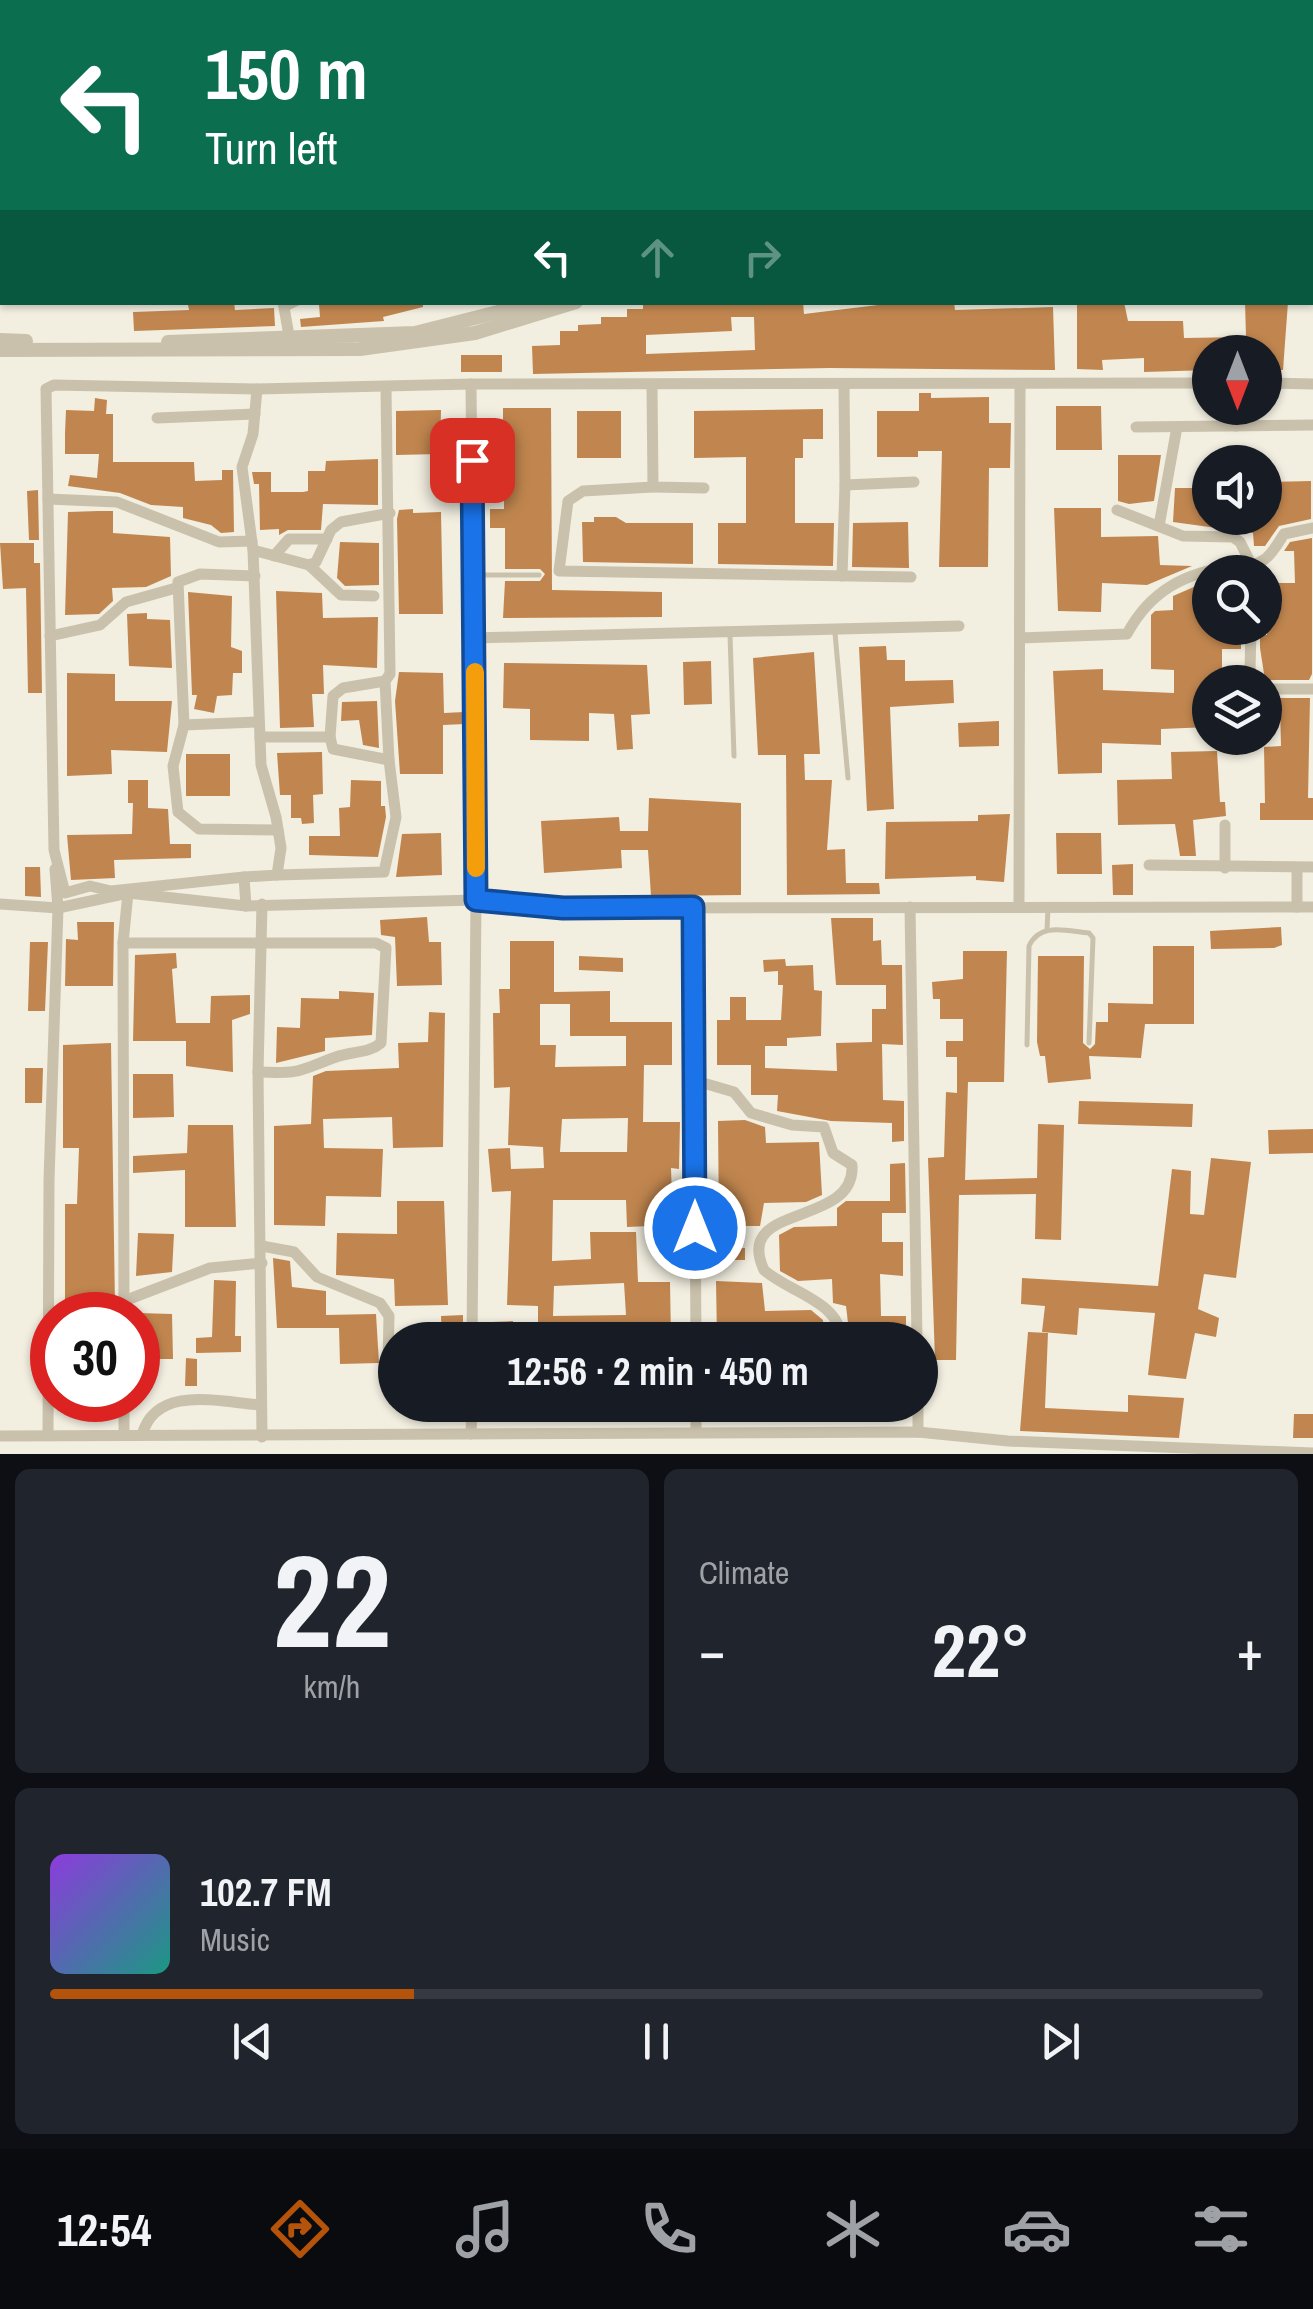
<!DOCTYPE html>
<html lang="en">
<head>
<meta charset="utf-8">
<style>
  body { margin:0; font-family:"Archivo Narrow",sans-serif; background:#20242c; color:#f1f3f6; height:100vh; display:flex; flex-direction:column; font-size:38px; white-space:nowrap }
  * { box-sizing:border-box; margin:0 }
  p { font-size:32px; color:#9ea1a6 }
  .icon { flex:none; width:55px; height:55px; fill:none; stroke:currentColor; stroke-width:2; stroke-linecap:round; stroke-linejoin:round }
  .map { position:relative; height:1454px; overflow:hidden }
  .side { display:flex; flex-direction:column; gap:15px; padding:15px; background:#0d0f14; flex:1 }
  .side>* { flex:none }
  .guide { position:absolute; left:0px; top:0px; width:1315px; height:305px; box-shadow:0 2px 8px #0004; background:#0b6e4f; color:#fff; overflow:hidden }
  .needle { width:65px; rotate:180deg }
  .buttons { position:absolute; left:1192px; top:335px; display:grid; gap:20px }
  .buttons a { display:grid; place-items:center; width:90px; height:90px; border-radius:50%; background:#171b24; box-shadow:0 2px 8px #0004; font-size:50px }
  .speed { position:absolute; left:30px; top:1292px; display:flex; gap:20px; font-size:50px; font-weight:700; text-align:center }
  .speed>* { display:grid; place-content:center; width:130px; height:130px; border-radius:50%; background:#171b24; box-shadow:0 2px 8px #0004; line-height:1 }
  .speed .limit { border:15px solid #d22; background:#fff; color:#111 }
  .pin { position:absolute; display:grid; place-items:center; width:85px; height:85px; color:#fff; margin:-42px; border-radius:20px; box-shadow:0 5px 15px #0006 }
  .me { position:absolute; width:110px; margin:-55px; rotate:0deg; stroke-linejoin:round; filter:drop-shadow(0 0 8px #0008) }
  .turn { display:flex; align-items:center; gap:35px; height:210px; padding:0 40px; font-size:45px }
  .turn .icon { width:130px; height:130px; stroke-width:2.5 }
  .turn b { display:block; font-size:70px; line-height:85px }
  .lanes { display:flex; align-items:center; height:95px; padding:0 40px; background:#0003; justify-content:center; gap:50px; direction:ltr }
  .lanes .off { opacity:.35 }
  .big { font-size:75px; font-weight:700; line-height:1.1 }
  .side .card { flex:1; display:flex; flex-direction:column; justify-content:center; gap:15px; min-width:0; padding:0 35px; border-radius:15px; background:#20242c }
  .side .dial { align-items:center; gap:0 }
  .dial b { font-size:130px; line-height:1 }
  .song { display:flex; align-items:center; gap:30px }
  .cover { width:120px; height:120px; border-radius:15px; background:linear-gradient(135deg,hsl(270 70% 55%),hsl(170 70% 35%)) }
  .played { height:10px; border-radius:5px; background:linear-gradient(90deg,#b45309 30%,#363941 30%) }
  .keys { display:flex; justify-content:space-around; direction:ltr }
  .heat { display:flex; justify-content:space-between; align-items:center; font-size:55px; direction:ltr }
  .side .tiles { flex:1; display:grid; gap:15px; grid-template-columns:1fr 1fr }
  .card:last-child { grid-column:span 2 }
  .trip { position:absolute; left:378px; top:1322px; width:560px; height:100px; border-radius:50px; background:#171b24; box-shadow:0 2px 8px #0004; font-weight:700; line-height:100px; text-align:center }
  .tab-bar { display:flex; height:160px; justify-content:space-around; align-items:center; background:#090b0e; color:#9ea1a6 }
  .tab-bar .icon { width:70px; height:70px }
  .tab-bar .current { color:#b45309 }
  .tab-bar b { font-size:45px; color:#f1f3f6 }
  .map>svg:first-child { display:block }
  .building { fill:#c1864f; fill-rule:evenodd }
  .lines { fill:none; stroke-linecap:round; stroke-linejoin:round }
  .service { stroke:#cac1ac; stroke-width:5 }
  .minor { stroke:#cac1ac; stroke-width:11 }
  .tertiary { stroke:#cac1ac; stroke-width:14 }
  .route-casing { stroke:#114b97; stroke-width:25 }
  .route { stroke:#1a73e8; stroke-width:18 }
  .slow { stroke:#f59e0b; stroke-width:18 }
</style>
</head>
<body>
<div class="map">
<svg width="1313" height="1454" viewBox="0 0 1313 1454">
  <rect width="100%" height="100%" fill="#f2eee0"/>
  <!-- building -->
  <g class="building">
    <path d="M216 302H234L235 310 274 308 275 326 134 331 133 312 189 310 188 305Z"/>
    <path d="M335 302H423V307L383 317 384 321 301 327 300 319 320 317 319 304Z"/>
    <path d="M643 302H803L804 314 903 302H954L955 310 1053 307 1055 370 830 368 533 374 532 346 560 345V331H578V325L601 324V317H627V309H643ZM731 317H754L755 350 646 354V335L732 331Z"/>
    <path d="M1077 302H1124L1128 321H1183L1184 338 1246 337 1245 302H1288L1283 370H1265V352H1210V370L1144 372V358L1102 360 1103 370 1077 369Z"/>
    <rect x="461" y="355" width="41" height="17"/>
    <path d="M919 393H931V398L989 397V423H1011L1010 468H989L988 567H939L942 451H918V457H877V411H919Z"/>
    <path d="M95 398 107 400 106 414H113V462H194L195 481 222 480V470H233L234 532 221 533 211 525 183 518V507L151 505 120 493 68 486 70 475 97 478 99 454H65V433L66 410 94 411Z"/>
    <path d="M1056 406H1101L1102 450H1056Z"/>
    <path d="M503 408H551L552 590 662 592V617L503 618 505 581H540L545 574 540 569H505V528H490V509H504V486H491V469H503Z"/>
    <path d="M823 409V439H803V458H795V523H834L833 566 718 564V523H746V457L694 458V411Z"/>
    <path d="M441 410 440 454 396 455V411Z"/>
    <rect x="577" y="411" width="44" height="47"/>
    <path d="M1118 455H1161L1154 501 1129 504 1118 501Z"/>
    <path d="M378 459V505L323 504 321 530H288L279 535V529L260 530 259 484H254L252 472H271V492H303L308 491V471H325L326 461Z"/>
    <path d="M1311 481V519L1279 526 1265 546H1254L1253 533 1173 522 1175 488H1210V518L1265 521 1267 482Z"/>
    <path d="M38 490 39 540H29L27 491Z"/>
    <path d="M1054 508H1101V537L1158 536 1160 565 1192 566 1147 585 1102 583 1101 612 1058 611Z"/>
    <path d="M413 509V513L441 512 443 614H399L397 519 399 510Z"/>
    <path d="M98 511H113V533L170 537 171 576 146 587 112 588 113 601 99 614 65 615 68 512Z"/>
    <path d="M594 517H616L626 523H693V564L583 562 582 522H594Z"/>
    <path d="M908 522 909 568 852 567 853 523Z"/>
    <path d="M1312 538V674L1309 680H1265L1260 648V635H1267V583H1295L1294 551H1284L1290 542Z"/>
    <path d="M340 542 379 543V585L345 586 337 578Z"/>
    <path d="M0 543H34V563H40L42 693H28L26 588 3 589Z"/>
    <path d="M1210 580V628H1219V635H1241V649H1222V679L1210 682V727L1161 729V745L1102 743V773L1058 774 1053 671 1103 669V690L1174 693V670L1151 669V615L1155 611 1173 610V596Z"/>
    <path d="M276 591 322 593 323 618 378 617 377 668 323 665 324 694H312L314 727 280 728Z"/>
    <path d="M188 592 232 596 231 647 242 651V673H233L232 695 217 696 214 713 194 709 197 695H192Z"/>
    <path d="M147 613V619L170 620 172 668 129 666 127 614Z"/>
    <path d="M886 646 887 660H905V681L953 680 954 703 890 707 894 809 867 811 859 647Z"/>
    <path d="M814 652 820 754H804L805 780H832L827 850 845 849 846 883H879L880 894 787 895 786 755H758L753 658Z"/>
    <path d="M711 661 712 704 684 705 683 662Z"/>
    <path d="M504 663 647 665 650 714 631 715 633 749 617 750 614 714 589 713V741L530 740V709L503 708Z"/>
    <path d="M399 672 443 673 444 713 464 712 465 724 443 725V774H400L395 701Z"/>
    <path d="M67 673 115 674V701H172L167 752 111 750 112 774 67 776Z"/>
    <path d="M1265 698H1310L1308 798H1313V820H1260V803H1265L1264 747 1281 746 1280 703 1265 704Z"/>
    <path d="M377 701 379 748 363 745 359 720 341 721 342 702Z"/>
    <path d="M999 721V746L959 747 958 723Z"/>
    <path d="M1217 751 1220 802H1225L1226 816 1193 820 1196 856H1180L1175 824 1118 825 1117 780 1172 779 1171 752Z"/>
    <path d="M322 752 323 794 313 795 314 823 302 824 301 818H291V795H280L277 753Z"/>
    <rect x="186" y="754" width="44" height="42"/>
    <path d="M128 780H148V808L168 809 170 844H191V858L114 860 115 878 71 880 67 835 132 834 133 803H128Z"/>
    <path d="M351 780 381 781V806H385L386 817 378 857 309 855V836H340L339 808 350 807Z"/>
    <path d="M649 798 741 803V895L651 896 648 850H621L622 868 544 873 541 821 619 817 620 831H648Z"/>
    <path d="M1010 814 1004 882 976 880V876L885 879 886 822 978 821V815Z"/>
    <path d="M441 833 442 875 396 877 402 834Z"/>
    <path d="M1056 833H1101L1102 874H1057Z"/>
    <path d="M1133 864V895H1113L1112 865Z"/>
    <path d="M25 867H40L41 897 25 896Z"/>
    <path d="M427 917 429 942H441L442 985 397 986 395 937 381 935 380 920Z"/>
    <path d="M831 918H873V941L881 940 882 965H902L903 1045 882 1044 883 1100 904 1101V1141L892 1142V1123L831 1121 777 1111 778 1095H751V1065H717V1020H730V997H746V1020H781L783 985H778V971L764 972 763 960 785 959 786 966 813 965 814 990 822 991 821 1036 787 1038V1046H765V1068L837 1071 836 1043 872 1042V1009H886V985H836Z"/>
    <path d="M77 922H114L113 986H65L66 939 78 940Z"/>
    <path d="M1281 927 1282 945 1274 948 1211 949 1210 931Z"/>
    <path d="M510 941H554V992L610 991V1022H672V1065H644L643 1122H680L679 1169 671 1168 673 1225 627 1227 626 1200H553L552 1261 591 1259 590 1232H636L638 1282H670L671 1340 538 1336V1306L507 1305 511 1191 492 1192 488 1149 510 1148 511 1169 544 1168 543 1147 508 1145 510 1087 494 1088 493 1013H500L499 989H510ZM540 1004H570V1036H626V1066L555 1067 556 1045H540ZM628 1118 627 1152H560L562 1119ZM624 1283 626 1315 553 1316 554 1286Z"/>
    <path d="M30 942H48L45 1011H28Z"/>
    <path d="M1153 946H1194V1024H1145L1141 1058 1089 1056 1091 1079 1048 1083 1045 1056H1040L1037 1042 1038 956H1084L1083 1043 1090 1049 1095 1044 1096 1022H1108V1003L1153 1004Z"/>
    <path d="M963 951H1007L1004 1082H968L965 1180 1037 1178 1038 1124 1064 1125 1061 1240 1035 1239 1036 1194 959 1195 956 1360H935L928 1158 944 1157 946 1092 957 1093V1057H946V1041H963V1019H940V999H933L932 982 963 979Z"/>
    <path d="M176 953 177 968 172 969 176 1023H210L211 996 250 995V1014L232 1020 233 1072 186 1066V1041H133L135 955Z"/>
    <path d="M579 956 623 958V972L579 970Z"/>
    <path d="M339 991 374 993 372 1035 325 1038V1051L276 1063 277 1027 300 1028 301 998 339 999Z"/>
    <path d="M429 1012 445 1013 443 1147 393 1148 392 1117 323 1119 324 1148 383 1149 381 1197 326 1196 325 1226 274 1225V1126L311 1124 313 1076 326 1071 399 1068 398 1043 428 1042Z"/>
    <path d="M111 1043 115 1306 65 1307V1204H77L79 1148H63V1045Z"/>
    <path d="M25 1068H43L42 1103H25Z"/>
    <path d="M133 1074H173L174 1117 133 1118Z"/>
    <path d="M1079 1101 1193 1104 1192 1127 1078 1124Z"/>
    <path d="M745 1120 765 1127 766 1143 819 1142 822 1195 806 1202 764 1203 760 1226H719L718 1121Z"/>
    <path d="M188 1125H233L236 1227H185V1170L133 1173V1156L187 1153Z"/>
    <path d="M1313 1129V1153L1269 1154 1268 1130Z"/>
    <path d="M1211 1158 1251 1162 1236 1278 1204 1274 1198 1309 1219 1318 1216 1337 1195 1333 1186 1379 1148 1375 1155 1313 1079 1308 1077 1335 1042 1332 1045 1306 1021 1304 1022 1278 1158 1286 1172 1169 1191 1171 1190 1214 1204 1215Z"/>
    <path d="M905 1163 906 1213H882V1242H903V1276L880 1274 881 1316H906V1340H850L846 1306 833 1303 832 1279 798 1281 780 1271 779 1235 794 1227 837 1226V1208L846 1201H890V1164Z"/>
    <path d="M397 1201H444L448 1305 395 1306 394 1279 336 1275 337 1233 397 1234Z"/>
    <path d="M138 1233 174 1234 172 1272 136 1276Z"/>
    <rect x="709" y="1248" width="36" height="12"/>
    <path d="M273 1258 290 1261 292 1287 326 1291V1315L376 1314 379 1363 340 1364 339 1328H277Z"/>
    <path d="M214 1280 236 1281 235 1336H241V1352L196 1353V1338L212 1337Z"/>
    <path d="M716 1281 762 1283 765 1311 811 1310 823 1320 824 1340H717Z"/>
    <path d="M138 1313 172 1314 173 1359H138Z"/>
    <path d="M463 1315V1340H442L441 1316Z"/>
    <path d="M513 1321 514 1340H493L492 1322Z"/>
    <path d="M1028 1332 1048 1333 1045 1408 1128 1412V1395L1184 1398 1179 1438 1020 1431Z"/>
    <path d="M186 1358 197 1359V1386H185Z"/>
    <path d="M1294 1414H1313V1438H1293Z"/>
  </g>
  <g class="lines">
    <!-- service -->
    <g class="service">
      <path d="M0 141H2"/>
      <path d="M0 200 2 219"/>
      <path d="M284 310 300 302"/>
      <path d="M473 575H539"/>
      <path d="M835 633 848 778"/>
      <path d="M730 635 734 756"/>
      <path d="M1047 930 1048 908"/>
      <path d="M1027 1045 1029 946C1040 922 1066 931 1089 933L1093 938 1089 1043"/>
    </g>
    <!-- minor -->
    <g class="minor">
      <path d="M665 0 666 2"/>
      <path d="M880 0 881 2"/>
      <path d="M1229 0V2"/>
      <path d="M290 2 300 0"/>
      <path d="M483 2V0"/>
      <path d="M937 2 947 0"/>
      <path d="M0 67H2"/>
      <path d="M1312 224H1313"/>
      <path d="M283 302 290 341"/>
      <path d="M1265 383 1313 384"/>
      <path d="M471 384 476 900 472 1340"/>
      <path d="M844 386 845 485 914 482"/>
      <path d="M652 387 653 487 704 488"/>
      <path d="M1236 408V426"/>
      <path d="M157 418 255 414"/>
      <path d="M1136 427 1313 425"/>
      <path d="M653 487 583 491 568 501 559 571 911 577"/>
      <path d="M48 499 117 502 219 542 252 541"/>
      <path d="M1117 510 1183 536 1233 537 1240 542 1253 568"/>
      <path d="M1159 526 1177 427"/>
      <path d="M253 550 309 565 316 562 331 530 341 522 390 513"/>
      <path d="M274 556 289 539H327"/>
      <path d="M309 565 341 595 374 596"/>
      <path d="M255 576 200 574 178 582 184 725 173 766 178 812 199 829 278 830"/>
      <path d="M842 576 845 485"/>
      <path d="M1251 628 1250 670 1255 682"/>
      <path d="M50 636 100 625 126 602 176 588"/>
      <path d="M474 638 959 626"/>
      <path d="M1020 638 1127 634C1150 591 1185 572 1235 566 1247 565 1254 567 1265 559 1273 553 1278 543 1284 534L1313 528"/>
      <path d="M385 681 389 760"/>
      <path d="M1265 689H1313"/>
      <path d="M184 725 259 722"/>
      <path d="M260 737H330L333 696 343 688 385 681 390 674 386 389"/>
      <path d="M1225 825V868"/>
      <path d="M1149 865 1313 867"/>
      <path d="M277 875 384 872 396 817 389 760 333 749 330 737"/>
      <path d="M244 877 111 891 90 886 65 893 54 850 46 389 54 385 257 389 471 384 1210 383"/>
      <path d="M0 904 58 908 128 893 246 906 476 900 563 908 1313 907"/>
      <path d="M1019 905 1020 385"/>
      <path d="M246 906 244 877 277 875 281 848 276 817 261 765 253 550 242 467 253 434 257 389"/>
      <path d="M693 907 696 1340"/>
      <path d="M910 907 917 1340"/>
      <path d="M1297 907V868"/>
      <path d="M123 943H376L386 948 381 1043C368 1054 352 1051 336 1057 297 1071 302 1074 258 1072"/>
      <path d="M693 1080 734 1092 751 1113 792 1125 824 1127 833 1153 852 1165C856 1228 732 1202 764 1270 788 1292 842 1302 841 1340"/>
      <path d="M262 1246 294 1252 317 1277 380 1303 389 1316 388 1364"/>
      <path d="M124 1301 210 1268 262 1263"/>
      <path d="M124 1315 123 943 128 893"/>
      <path d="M124 1400V1433"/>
      <path d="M918 1405V1432"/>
      <path d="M696 1432V1405"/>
      <path d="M48 1434 49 1180 58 908 55 869"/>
      <path d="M471 1434 472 1405"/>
      <path d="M142 1435C156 1384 219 1402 261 1405"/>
      <path d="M0 1436 918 1432 1008 1441 1313 1453"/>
      <path d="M262 1437 258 1072 262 904"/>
    </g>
    <!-- tertiary -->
    <g class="tertiary">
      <path d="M1312 30H1313"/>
      <path d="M1312 48H1313"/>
      <path d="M0 340 26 341"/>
      <path d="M168 342 415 333 538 302"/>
      <path d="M0 350 360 349 475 333 576 302"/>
    </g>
  </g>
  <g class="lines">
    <defs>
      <path id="route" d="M472 460 476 900 563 908 693 907 695 1228"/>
    </defs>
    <!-- route casing -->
    <use href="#route" class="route-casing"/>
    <!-- route -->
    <use href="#route" class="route"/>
    <!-- slow -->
    <path class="slow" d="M475 672 476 868"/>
  </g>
</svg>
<div class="buttons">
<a><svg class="needle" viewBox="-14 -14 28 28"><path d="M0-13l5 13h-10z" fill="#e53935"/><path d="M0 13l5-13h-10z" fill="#9ea1a6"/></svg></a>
<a><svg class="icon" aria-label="sound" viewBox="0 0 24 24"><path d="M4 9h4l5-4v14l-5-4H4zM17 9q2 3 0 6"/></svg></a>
<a><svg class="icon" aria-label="search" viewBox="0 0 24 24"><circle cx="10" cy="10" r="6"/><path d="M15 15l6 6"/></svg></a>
<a><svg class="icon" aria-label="layers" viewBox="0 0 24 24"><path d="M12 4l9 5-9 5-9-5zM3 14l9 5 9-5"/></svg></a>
</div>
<div class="speed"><div class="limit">30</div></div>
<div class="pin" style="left:472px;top:460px;background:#d93025"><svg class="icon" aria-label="arrive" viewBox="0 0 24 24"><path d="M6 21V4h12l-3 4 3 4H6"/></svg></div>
<svg class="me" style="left:695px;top:1228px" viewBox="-20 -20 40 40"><circle r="17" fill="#1a73e8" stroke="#fff" stroke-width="3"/><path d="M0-11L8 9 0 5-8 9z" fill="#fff"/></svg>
<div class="trip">12:56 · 2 min · 450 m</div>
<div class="guide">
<div class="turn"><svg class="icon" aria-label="left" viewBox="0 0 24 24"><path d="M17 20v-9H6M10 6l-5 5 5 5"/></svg><div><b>150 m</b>Turn left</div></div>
<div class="lanes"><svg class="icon" aria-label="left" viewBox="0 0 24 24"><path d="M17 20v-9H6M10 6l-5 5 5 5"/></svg><svg class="icon off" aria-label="ahead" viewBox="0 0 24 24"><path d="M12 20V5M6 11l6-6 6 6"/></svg><svg class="icon off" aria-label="right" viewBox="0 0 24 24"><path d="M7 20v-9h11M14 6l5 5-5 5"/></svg></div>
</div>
</div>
<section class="side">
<div class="tiles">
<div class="card dial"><b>22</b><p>km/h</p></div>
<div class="card"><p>Climate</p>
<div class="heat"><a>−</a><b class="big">22°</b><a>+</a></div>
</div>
<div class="card">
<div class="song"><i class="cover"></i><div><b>102.7 FM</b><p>Music</p></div></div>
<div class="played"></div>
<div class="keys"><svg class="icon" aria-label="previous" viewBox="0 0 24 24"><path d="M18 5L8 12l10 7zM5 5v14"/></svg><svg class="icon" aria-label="pause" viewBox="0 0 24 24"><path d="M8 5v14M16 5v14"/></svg><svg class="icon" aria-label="next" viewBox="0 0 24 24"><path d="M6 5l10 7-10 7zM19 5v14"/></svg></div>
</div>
</div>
</section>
<nav class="tab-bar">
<b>12:54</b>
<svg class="icon current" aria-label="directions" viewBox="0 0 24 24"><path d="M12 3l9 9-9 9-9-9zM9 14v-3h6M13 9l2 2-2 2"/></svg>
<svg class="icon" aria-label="music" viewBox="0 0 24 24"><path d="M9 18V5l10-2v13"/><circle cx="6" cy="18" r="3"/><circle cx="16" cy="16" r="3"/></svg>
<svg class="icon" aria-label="phone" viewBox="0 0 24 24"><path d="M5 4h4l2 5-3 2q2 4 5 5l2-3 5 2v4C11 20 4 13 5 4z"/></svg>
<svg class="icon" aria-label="climate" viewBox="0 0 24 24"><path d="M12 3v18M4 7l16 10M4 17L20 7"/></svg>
<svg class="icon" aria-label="car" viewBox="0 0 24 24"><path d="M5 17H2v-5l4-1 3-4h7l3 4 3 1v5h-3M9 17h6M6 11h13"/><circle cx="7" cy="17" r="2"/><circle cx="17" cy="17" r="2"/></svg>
<svg class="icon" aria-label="filters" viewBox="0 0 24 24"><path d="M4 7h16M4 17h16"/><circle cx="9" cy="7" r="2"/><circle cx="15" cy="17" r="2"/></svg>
</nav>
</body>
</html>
